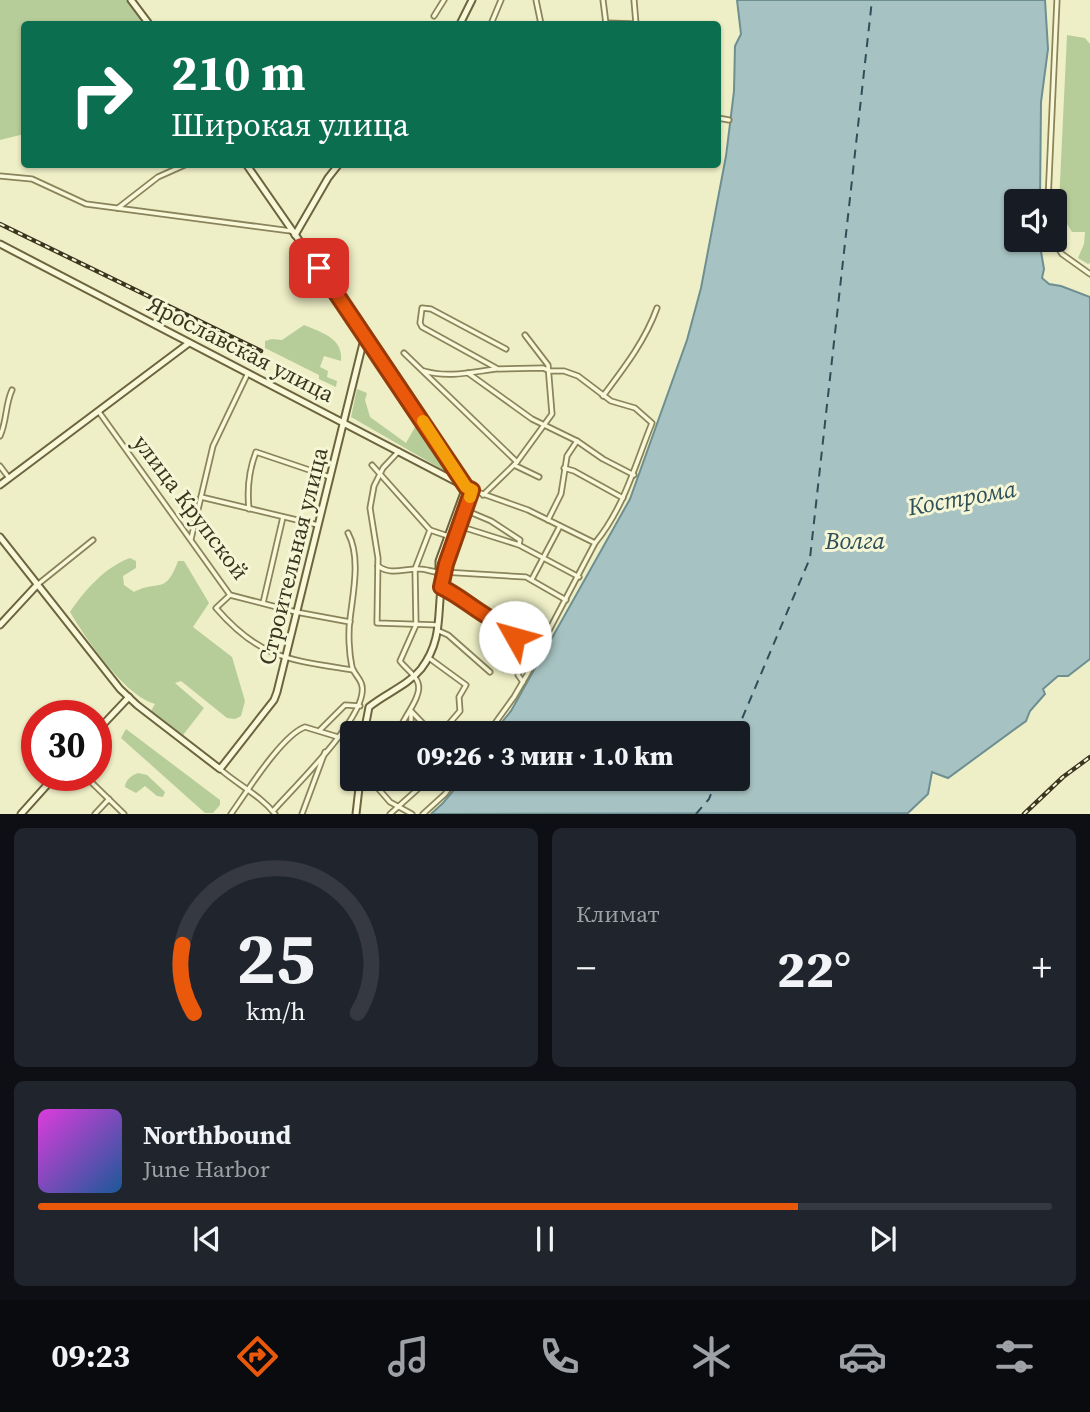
<!DOCTYPE html>
<html lang="ru">
<head>
<meta charset="utf-8">
<style>
  body { margin:0; font-family:"Source Serif 4",serif; background:#20242c; color:#f1f3f6; height:100vh; display:flex; flex-direction:column; font-size:26px; white-space:nowrap }
  * { box-sizing:border-box; margin:0 }
  p { font-size:23px; color:#9ea1a6 }
  .icon { flex:none; width:38px; height:38px; fill:none; stroke:currentColor; stroke-width:2; stroke-linecap:round; stroke-linejoin:round }
  .map { position:relative; height:814px; overflow:hidden }
  .sheet { display:flex; flex-direction:column; gap:14px; padding:14px; background:#0d0f14; flex:1 }
  .sheet>* { flex:none }
  .banner { position:absolute; left:21px; top:21px; width:700px; height:147px; border-radius:7px; box-shadow:0 2px 5px #0004; background:#0b6e4f; color:#fff; overflow:hidden }
  .fabs { position:absolute; left:1004px; top:189px; display:grid; gap:14px }
  .fabs a { display:grid; place-items:center; width:63px; height:63px; border-radius:7px; background:#171b24; box-shadow:0 2px 5px #0004; font-size:35px }
  .speed { position:absolute; left:21px; top:700px; display:flex; gap:14px; font-size:35px; font-weight:700; text-align:center }
  .speed>* { display:grid; place-content:center; width:91px; height:91px; border-radius:50%; background:#171b24; box-shadow:0 2px 5px #0004; line-height:1 }
  .speed .limit { border:10px solid #d22; background:#fff; color:#111 }
  .pin { position:absolute; display:grid; place-items:center; width:60px; height:60px; color:#fff; margin:-30px; border-radius:14px; box-shadow:0 4px 10px #0006 }
  .me { position:absolute; width:77px; margin:-38px; rotate:308deg; stroke-linejoin:round; filter:drop-shadow(0 0 5px #0008) }
  .turn { display:flex; align-items:center; gap:24px; height:147px; padding:0 35px; font-size:32px }
  .turn .icon { width:91px; height:91px; stroke-width:2.5 }
  .turn b { display:block; font-size:49px; line-height:60px }
  .big { font-size:52px; font-weight:800; line-height:1.1 }
  .sheet .card { flex:1; display:flex; flex-direction:column; justify-content:center; gap:10px; min-width:0; padding:0 24px; border-radius:10px; background:#20242c }
  .sheet .dial { align-items:center; gap:0 }
  .dial svg { height:182px; overflow:visible; fill:none; stroke:#363941; stroke-width:7; stroke-linecap:round; text-anchor:middle }
  .dial text { fill:#f1f3f6; stroke:none }
  .song { display:flex; align-items:center; gap:21px }
  .cover { width:84px; height:84px; border-radius:10px; background:linear-gradient(135deg,hsl(300 70% 55%),hsl(210 70% 35%)) }
  .played { height:7px; border-radius:4px; background:linear-gradient(90deg,#ea580c 75%,#363941 75%) }
  .keys { display:flex; justify-content:space-around; direction:ltr }
  .heat { display:flex; justify-content:space-between; align-items:center; font-size:38px; direction:ltr }
  .sheet .tiles { flex:1; display:grid; gap:14px; grid-template-columns:1fr 1fr }
  .card:last-child { grid-column:span 2 }
  .trip { position:absolute; left:340px; top:721px; width:410px; height:70px; border-radius:7px; background:#171b24; box-shadow:0 2px 5px #0004; font-weight:800; line-height:70px; text-align:center }
  .menu { display:flex; height:112px; justify-content:space-around; align-items:center; background:#090b0e; color:#9ea1a6 }
  .menu .icon { width:49px; height:49px }
  .menu .active { color:#ea580c }
  .menu b { font-size:32px; color:#f1f3f6 }
  .map>svg:first-child { display:block }
  .green { fill:#b7cd99 }
  .water { fill:#a7c2c2; stroke:#6e8f91; stroke-width:2 }
  .lines { fill:none; stroke-linecap:round; stroke-linejoin:round }
  .ferry { stroke:#2e4f5a; stroke-width:2; stroke-dasharray:9 7; stroke-linecap:butt }
  .street-casing { stroke:#8a835b; stroke-width:7 }
  .secondary-casing { stroke:#6c643e; stroke-width:9 }
  .street { stroke:#f9f9d9; stroke-width:3.5 }
  .secondary { stroke:#f9f9d9; stroke-width:5 }
  .rail-casing { stroke:#3a351f; stroke-width:4.5 }
  .rail { stroke:#f5f6d6; stroke-width:2; stroke-dasharray:5; stroke-linecap:butt }
  .route-casing { stroke:#983908; stroke-width:18 }
  .route { stroke:#ea580c; stroke-width:12 }
  .slow { stroke:#f59e0b; stroke-width:12 }
  .labels { text-anchor:middle; stroke-width:6; stroke-linejoin:round; paint-order:stroke }
  .street-label { font-size:23px; fill:#3a351f; stroke:#f5f6d6 }
  .water-label { font-size:24px; font-style:italic; fill:#2e4f5a; stroke:#f5f6d6 }
</style>
</head>
<body>
<div class="map">
<svg width="1090" height="814" viewBox="0 0 1090 814">
  <rect width="100%" height="100%" fill="#eeefc6"/>
  <!-- green -->
  <g class="green">
    <path d="M0 0H128L145 24H24V134L0 140Z"/>
    <path d="M1067 35 1085 38 1090 44V263L1088 264 1078 258 1084 244 1085 232H1072L1067 224 1064 227 1058 224Z"/>
    <path d="M304 325C320 332 344 338 341 361L324 356 320 367 328 371 327 377 337 381 336 387 319 379V375L265 348V341L272 339 282 340Z"/>
    <path d="M376 355 451 468 450 470 445 471 351 417 357 389 367 393 365 400 370 417 406 443 415 427 370 360Z"/>
    <path d="M130 558 136 561V568L123 576 124 585 134 592C159 579 165 596 178 561H184L209 603 193 627 232 657 245 701 241 716 235 719 227 718 181 681 175 683 204 708 183 735 151 711 155 704C125 696 86 639 70 612 85 590 105 567 130 558Z"/>
    <path d="M126 729 220 800V805L213 813H205L121 738Z"/>
    <path d="M138 773 147 775 165 792 163 797 157 796 145 786 136 793 125 787C125 780 132 775 138 773Z"/>
  </g>
  <!-- water -->
  <path class="water" d="M737 0H1045L1048 49 1041 102 1040 201H1017V240H1039L1044 269 1042 278 1049 284 1061 286 1090 297V659L1068 676H1058L1043 689 1045 694 1030 711 1026 721 948 778 932 772 928 794 908 813 431 814 443 803 463 779H737V733H493L511 711 630 499 687 340 701 288 726 156 734 91 735 46 741 34Z"/>
  <g class="lines">
    <!-- ferry -->
    <g class="ferry">
      <path d="M736 733 810 558 872 0"/>
      <path d="M696 814 709 799 717 779"/>
    </g>
    <defs>
      <g id="street">
        <path d="M536 0 541 24"/>
        <path d="M603 0 606 24"/>
        <path d="M634 0 636 24"/>
        <path d="M434 16 444 0"/>
        <path d="M606 23 636 24"/>
        <path d="M491 24 501 0"/>
        <path d="M718 118 729 120"/>
        <path d="M0 176 32 179 86 204 291 231"/>
        <path d="M1048 201 1057 0"/>
        <path d="M118 208 158 177 187 164"/>
        <path d="M1053 240 1062 254 1090 274"/>
        <path d="M404 353 517 462"/>
        <path d="M424 371C448 378 472 372 496 369"/>
        <path d="M468 373 532 419 577 441 603 459 634 475"/>
        <path d="M603 396C624 368 645 341 657 308"/>
        <path d="M99 412 230 595 296 612 350 622"/>
        <path d="M0 436C7 421 5 405 12 390"/>
        <path d="M399 451 383 468 374 486 370 508 378 558 377 623 438 625"/>
        <path d="M372 465 430 530 448 536"/>
        <path d="M514 465 539 477"/>
        <path d="M0 466 9 478"/>
        <path d="M564 468 574 471 623 498"/>
        <path d="M472 490 528 510 595 543"/>
        <path d="M483 495 517 462 552 414 548 365 525 335"/>
        <path d="M201 497 318 525"/>
        <path d="M249 509C247 490 249 470 256 452L330 477"/>
        <path d="M465 510 491 521 520 540 519 544"/>
        <path d="M548 520 561 494 567 456 577 441"/>
        <path d="M459 526 519 545 579 577"/>
        <path d="M191 539 213 446 248 373"/>
        <path d="M378 566C392 576 405 568 420 569 426 569 432 572 438 572"/>
        <path d="M443 572 526 577 566 600"/>
        <path d="M532 579 560 526"/>
        <path d="M37 585 93 540"/>
        <path d="M441 588C460 596 472 609 489 618 498 622 506 623 514 631L515 642 523 660 518 675 523 682"/>
        <path d="M230 595 216 608C260 659 290 660 353 670"/>
        <path d="M263 603 283 517"/>
        <path d="M439 631 448 635 490 672"/>
        <path d="M429 658 466 685 459 697 460 711 441 733"/>
        <path d="M411 711 432 733"/>
        <path d="M320 730 345 705 360 706"/>
        <path d="M398 733C401 720 423 697 418 683 416 675 405 668 400 661L416 625 415 569 430 530"/>
        <path d="M411 733V713"/>
        <path d="M488 733 514 697 542 649 546 636 595 543C624 508 635 465 652 423L635 408 611 401 578 376 564 371H550L543 368 498 369 422 327 420 323 422 308 431 309 506 349"/>
        <path d="M220 769C238 785 260 795 275 814"/>
        <path d="M84 775 124 814"/>
        <path d="M370 779 390 802 412 814"/>
        <path d="M273 811C294 787 368 716 362 686 361 679 354 674 352 667 349 653 348 633 350 619 353 593 361 557 348 533"/>
        <path d="M95 814 109 799"/>
        <path d="M231 814C246 793 282 735 305 727L338 737"/>
        <path d="M302 814 325 752"/>
        <path d="M390 814 429 779"/>
        <path d="M423 814 445 794 456 779"/>
      </g>
      <g id="secondary">
        <path d="M131 0 149 24"/>
        <path d="M460 24 472 0"/>
        <path d="M246 164 365 335 464 484"/>
        <path d="M295 235 328 178 339 164"/>
        <path d="M0 244 472 490C463 517 450 543 444 571 435 607 446 636 421 669 407 686 386 693 369 707L364 733"/>
        <path d="M0 485 189 343"/>
        <path d="M0 537 120 689 137 705 220 769 274 700 277 692 365 335"/>
        <path d="M439 581V561L466 487"/>
        <path d="M0 625 37 585"/>
        <path d="M96 732 129 697"/>
        <path d="M21 814 56 775"/>
        <path d="M356 814 360 779"/>
      </g>
    </defs>
    <!-- street casing -->
    <use href="#street" class="street-casing"/>
    <!-- secondary casing -->
    <use href="#secondary" class="secondary-casing"/>
    <!-- street -->
    <use href="#street" class="street"/>
    <!-- secondary -->
    <use href="#secondary" class="secondary"/>
    <defs>
      <g id="rail">
        <path d="M0 224 261 351"/>
        <path d="M1024 814 1063 777 1090 757"/>
      </g>
    </defs>
    <!-- rail casing -->
    <use href="#rail" class="rail-casing"/>
    <!-- rail -->
    <use href="#rail" class="rail"/>
  </g>
  <g class="lines">
    <defs>
      <path id="route" d="M319 268 466 487 472 490 446 564 441 587C458 595 470 606 485 615 496 622 506 623 515 633V637"/>
    </defs>
    <!-- route casing -->
    <use href="#route" class="route-casing"/>
    <!-- route -->
    <use href="#route" class="route"/>
    <!-- slow -->
    <path class="slow" d="M423 421 466 487 472 490 470 497"/>
  </g>
  <g class="labels">
    <!-- street labels -->
    <g class="street-label">
      <text transform="translate(241 349) rotate(27)" y="8">Ярославская улица</text>
      <text transform="translate(191 507) rotate(53)" y="8">улица Крупской</text>
      <text transform="translate(293 556) rotate(-76)" y="8">Строительная улица</text>
    </g>
    <!-- water labels -->
    <g class="water-label">
      <text transform="translate(962 498) rotate(-10)" y="8">Кострома</text>
      <text x="855" y="549">Волга</text>
    </g>
  </g>
</svg>
<div class="fabs">
<a><svg class="icon" aria-label="sound" viewBox="0 0 24 24"><path d="M4 9h4l5-4v14l-5-4H4zM17 9q2 3 0 6"/></svg></a>
</div>
<div class="speed"><div class="limit">30</div></div>
<div class="pin" style="left:319px;top:268px;background:#d93025"><svg class="icon" aria-label="arrive" viewBox="0 0 24 24"><path d="M6 21V4h12l-3 4 3 4H6"/></svg></div>
<svg class="me" style="left:515px;top:637px" viewBox="-20 -20 40 40"><circle r="19" fill="#fff"/><path d="M0-13L10 11 0 6-10 11z" fill="#ea580c"/></svg>
<div class="trip">09:26 · 3 мин · 1.0 km</div>
<div class="banner">
<div class="turn"><svg class="icon" aria-label="right" viewBox="0 0 24 24"><path d="M7 20v-9h11M14 6l5 5-5 5"/></svg><div><b>210 m</b>Широкая улица</div></div>
</div>
</div>
<section class="sheet">
<div class="tiles">
<div class="card dial"><svg viewBox="0 0 100 80">
<path d="M14 69A42 42 0 1 1 86 69"/>
<path d="M14 69A42 42 0 0 1 9 39" stroke="#ea580c"/>
<text x="50" y="56" font-size="32" font-weight="700">25</text>
<text x="50" y="72" font-size="11">km/h</text>
</svg></div>
<div class="card"><p>Климат</p>
<div class="heat"><a>−</a><b class="big">22°</b><a>+</a></div>
</div>
<div class="card">
<div class="song"><i class="cover"></i><div><b>Northbound</b><p>June Harbor</p></div></div>
<div class="played"></div>
<div class="keys"><svg class="icon" aria-label="previous" viewBox="0 0 24 24"><path d="M18 5L8 12l10 7zM5 5v14"/></svg><svg class="icon" aria-label="pause" viewBox="0 0 24 24"><path d="M8 5v14M16 5v14"/></svg><svg class="icon" aria-label="next" viewBox="0 0 24 24"><path d="M6 5l10 7-10 7zM19 5v14"/></svg></div>
</div>
</div>
</section>
<nav class="menu">
<b>09:23</b>
<svg class="icon active" aria-label="directions" viewBox="0 0 24 24"><path d="M12 3l9 9-9 9-9-9zM9 14v-3h6M13 9l2 2-2 2"/></svg>
<svg class="icon" aria-label="music" viewBox="0 0 24 24"><path d="M9 18V5l10-2v13"/><circle cx="6" cy="18" r="3"/><circle cx="16" cy="16" r="3"/></svg>
<svg class="icon" aria-label="phone" viewBox="0 0 24 24"><path d="M5 4h4l2 5-3 2q2 4 5 5l2-3 5 2v4C11 20 4 13 5 4z"/></svg>
<svg class="icon" aria-label="climate" viewBox="0 0 24 24"><path d="M12 3v18M4 7l16 10M4 17L20 7"/></svg>
<svg class="icon" aria-label="car" viewBox="0 0 24 24"><path d="M5 17H2v-5l4-1 3-4h7l3 4 3 1v5h-3M9 17h6M6 11h13"/><circle cx="7" cy="17" r="2"/><circle cx="17" cy="17" r="2"/></svg>
<svg class="icon" aria-label="filters" viewBox="0 0 24 24"><path d="M4 7h16M4 17h16"/><circle cx="9" cy="7" r="2"/><circle cx="15" cy="17" r="2"/></svg>
</nav>
</body>
</html>
